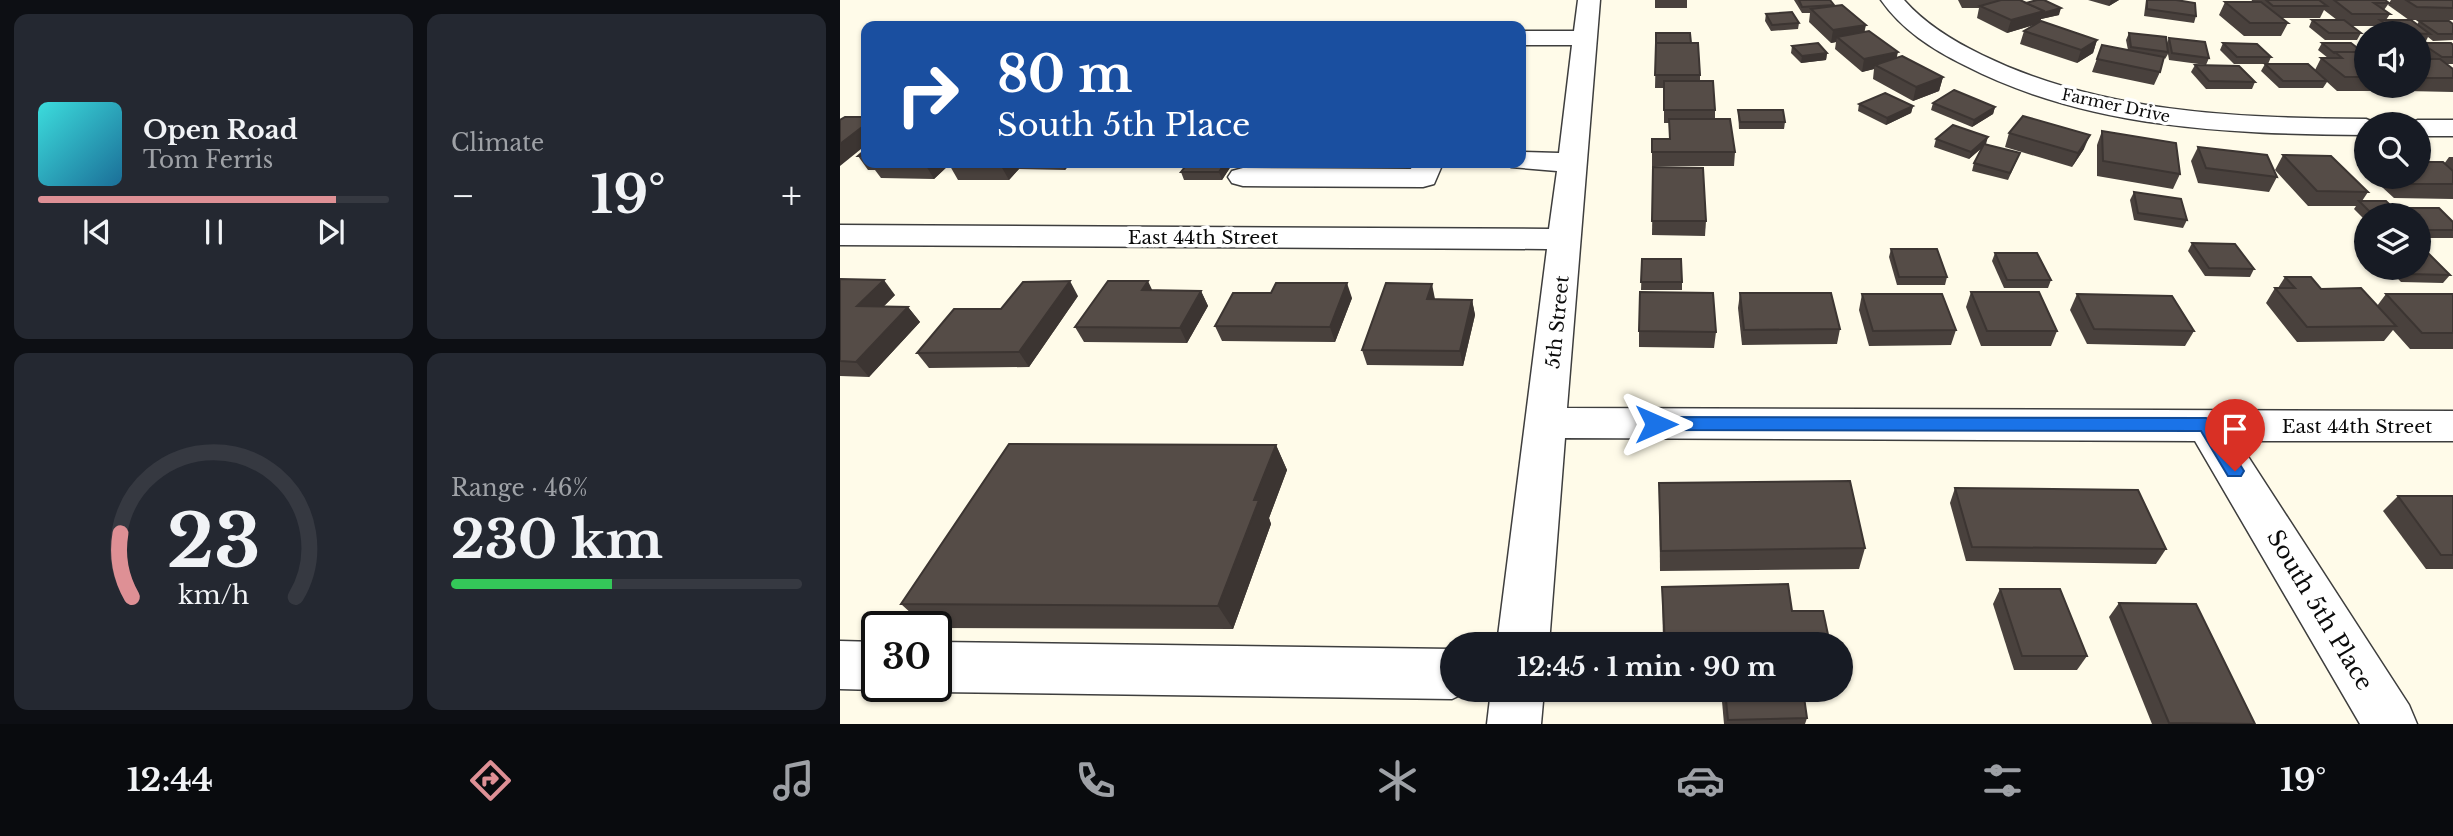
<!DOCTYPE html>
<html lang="en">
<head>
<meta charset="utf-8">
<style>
  body { margin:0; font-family:"Libre Baskerville",serif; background:#242831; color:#f1f3f6; height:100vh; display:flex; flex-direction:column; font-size:26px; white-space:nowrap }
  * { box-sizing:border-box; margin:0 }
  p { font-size:23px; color:#9ea1a6 }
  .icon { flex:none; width:38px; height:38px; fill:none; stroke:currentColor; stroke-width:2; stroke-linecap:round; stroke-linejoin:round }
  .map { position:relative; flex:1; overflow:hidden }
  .panel { display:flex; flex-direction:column; gap:14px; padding:14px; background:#0d0f14; width:840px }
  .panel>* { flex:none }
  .top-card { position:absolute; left:21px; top:21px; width:665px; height:147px; border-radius:14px; box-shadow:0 2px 5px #0004; background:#1a4fa0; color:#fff; overflow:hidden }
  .tools { position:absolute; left:1514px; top:21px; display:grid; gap:14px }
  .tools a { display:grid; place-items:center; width:77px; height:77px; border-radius:50%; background:#171b24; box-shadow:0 2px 5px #0004; font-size:35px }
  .speed { position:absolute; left:21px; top:611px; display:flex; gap:14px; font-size:35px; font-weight:700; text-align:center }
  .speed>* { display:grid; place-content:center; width:91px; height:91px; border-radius:50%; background:#171b24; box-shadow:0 2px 5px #0004; line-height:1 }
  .speed .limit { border:4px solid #111; border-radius:10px; background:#fff; color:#111 }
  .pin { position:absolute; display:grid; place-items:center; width:60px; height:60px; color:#fff; margin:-72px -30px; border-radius:50% 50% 50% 0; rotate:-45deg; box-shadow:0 0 7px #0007 }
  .pin .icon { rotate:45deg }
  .me { position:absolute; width:77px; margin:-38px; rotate:90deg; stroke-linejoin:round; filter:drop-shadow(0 0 5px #0008) }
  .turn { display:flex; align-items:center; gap:24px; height:147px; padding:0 21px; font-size:32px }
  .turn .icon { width:91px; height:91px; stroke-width:2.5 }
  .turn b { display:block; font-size:49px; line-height:60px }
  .big { font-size:52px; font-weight:700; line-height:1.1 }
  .panel .widget { flex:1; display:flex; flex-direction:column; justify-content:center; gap:10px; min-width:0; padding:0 24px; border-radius:14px; background:#242831 }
  .panel .dial { align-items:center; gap:0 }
  .dial svg { height:182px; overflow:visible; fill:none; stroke:#363941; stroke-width:7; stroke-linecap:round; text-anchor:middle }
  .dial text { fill:#f1f3f6; stroke:none }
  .song { display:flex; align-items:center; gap:21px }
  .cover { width:84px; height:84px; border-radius:10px; background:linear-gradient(135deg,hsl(180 70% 55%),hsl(200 70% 35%)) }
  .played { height:7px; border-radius:4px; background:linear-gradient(90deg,#de9095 85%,#363941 85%) }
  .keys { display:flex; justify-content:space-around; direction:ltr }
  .heat { display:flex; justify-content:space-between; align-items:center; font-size:38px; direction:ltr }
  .charge { height:10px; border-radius:5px; background:linear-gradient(90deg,#34c759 46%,#363941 0) }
  .panel .tiles { flex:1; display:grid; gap:14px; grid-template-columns:repeat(2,1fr) }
  .trip { position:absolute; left:600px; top:632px; width:413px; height:70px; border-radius:35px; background:#171b24; box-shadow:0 2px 5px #0004; font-weight:700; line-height:70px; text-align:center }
  .tabs { display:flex; height:112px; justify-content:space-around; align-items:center; background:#090b0e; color:#9ea1a6 }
  .tabs .icon { width:49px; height:49px }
  .tabs .selected { color:#de9095 }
  .tabs b { font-size:32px; color:#f1f3f6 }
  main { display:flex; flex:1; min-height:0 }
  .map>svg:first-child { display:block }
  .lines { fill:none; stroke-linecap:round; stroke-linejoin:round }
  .minor-casing { stroke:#3e3e3e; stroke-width:3 }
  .minor { fill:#fff; fill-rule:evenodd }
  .wall { fill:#49413d }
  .shaded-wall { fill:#3c3532 }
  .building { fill:#554c47; stroke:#3c3532; stroke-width:2 }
  .route { fill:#1a73e8; stroke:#114b97; stroke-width:2 }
  .labels { text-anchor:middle; stroke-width:7; stroke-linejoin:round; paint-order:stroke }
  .far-street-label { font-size:16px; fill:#0b0b0b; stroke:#fff }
  .street-label { font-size:19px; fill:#0b0b0b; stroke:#fff }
  .near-street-label { font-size:23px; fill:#0b0b0b; stroke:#fff }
</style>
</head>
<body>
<main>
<section class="panel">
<div class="tiles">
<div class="widget">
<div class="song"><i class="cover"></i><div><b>Open Road</b><p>Tom Ferris</p></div></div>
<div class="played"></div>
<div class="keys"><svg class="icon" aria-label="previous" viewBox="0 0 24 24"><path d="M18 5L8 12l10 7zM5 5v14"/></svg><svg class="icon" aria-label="pause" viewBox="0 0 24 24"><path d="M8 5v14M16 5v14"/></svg><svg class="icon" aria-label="next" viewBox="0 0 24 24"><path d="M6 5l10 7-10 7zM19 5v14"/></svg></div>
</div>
<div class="widget"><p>Climate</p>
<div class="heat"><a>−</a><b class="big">19°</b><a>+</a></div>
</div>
<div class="widget dial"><svg viewBox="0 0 100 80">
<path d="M14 69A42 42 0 1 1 86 69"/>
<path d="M14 69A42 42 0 0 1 9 41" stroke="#de9095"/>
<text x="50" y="56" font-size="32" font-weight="700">23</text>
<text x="50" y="72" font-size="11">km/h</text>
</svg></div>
<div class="widget"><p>Range · 46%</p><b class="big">230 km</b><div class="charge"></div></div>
</div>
</section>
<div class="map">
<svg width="1613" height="724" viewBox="0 0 1613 724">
  <rect width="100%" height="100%" fill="#fffbe9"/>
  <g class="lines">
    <defs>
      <g id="minor">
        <path d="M738 0H760L727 408 1613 411V441H1398L1569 705 1577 724H1520L1355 441 725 438 709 644H657L707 249 0 245V225L709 229 717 171 671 167 667 163H681V152L719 153 732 45H681V31H734Z"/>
        <path d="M1041 0H1064C1085 24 1113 41 1142 55 1261 113 1395 118 1526 119L1538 124H1526V135C1390 134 1248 129 1124 65 1092 49 1062 30 1041 0Z"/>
        <path d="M1578 120H1613V136H1578V124H1567Z"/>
        <path d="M573 163H603L594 184 583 187 403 186 392 183 388 177 392 171 403 168 571 169Z"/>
        <path d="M0 641 37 642V686H48L37 690 0 689Z"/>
        <path d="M96 642 612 649V690H631L612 699 96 692 82 686H96Z"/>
        <path d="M651 690H704L701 724H647Z"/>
      </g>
    </defs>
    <!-- minor casing -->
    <use href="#minor" class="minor-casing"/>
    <!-- minor -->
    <use href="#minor" class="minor"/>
  </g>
  <!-- wall -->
  <g class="wall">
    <rect x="815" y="0" width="32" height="8"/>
    <path d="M954 0H990L994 5 1057 58 1103 77 1099 91 1073 101 1033 79 1034 69 1022 72 995 49 996 42 991 43 969 22 970 13H962Z"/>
    <path d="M1118 0H1158L1219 15 1201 19 1200 21 1257 40 1253 53 1237 63 1180 44 1184 31 1194 25 1167 33 1137 18 1139 8H1122Z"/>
    <path d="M1248 0H1279L1269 6Z"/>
    <path d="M1306 0H1336L1356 16 1354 23 1304 16Z"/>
    <path d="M1412 0H1479L1480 1V0H1545L1549 3 1544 10 1550 14 1546 20 1577 25 1579 21 1613 24V40L1593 41 1588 37 1586 41H1578V33H1545L1537 26H1512L1521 33 1517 40H1485L1469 27 1472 20H1497L1484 10 1480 18H1442L1448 23 1441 36H1404L1379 15 1385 2H1411Z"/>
    <path d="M1551 0H1613V20H1569L1548 5Z"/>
    <path d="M926 14 959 23 958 29 931 31 925 21Z"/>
    <path d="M1289 33 1327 43 1329 38 1369 58 1366 65 1329 60 1328 54 1325 59 1324 58 1320 72 1314 85 1252 72 1262 45 1288 50 1286 40Z"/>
    <path d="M816 43H851L860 75V81L875 110V119L895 152 894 166H812V139H829V123H824V88H815Z"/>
    <path d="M1383 43 1431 57 1428 64 1475 70 1481 58H1488L1478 50 1482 43 1525 54 1524 57 1526 58V86H1546L1543 91H1497L1487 82 1483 88H1439L1421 71 1425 64H1394L1380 50Z"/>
    <path d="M1581 43 1613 45V64H1607L1613 69V92L1567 91 1560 86H1578V59H1589L1578 51V48Z"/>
    <path d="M952 46 987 53 986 60 961 63 951 53Z"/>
    <path d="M1355 65 1415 82 1412 89H1366L1351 72Z"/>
    <path d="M1093 103 1155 107 1153 114 1132 127 1091 110Z"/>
    <path d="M1019 104 1073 106 1071 113 1046 125 1018 111Z"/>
    <path d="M898 110 945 122 944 129H899Z"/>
    <path d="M1262 131 1340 174 1333 189 1257 176V145Z"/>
    <path d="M1169 133 1244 149 1232 167 1165 147Z"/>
    <path d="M1096 139 1145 144 1177 160 1168 180 1132 171 1134 163 1143 147 1129 159 1094 147Z"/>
    <path d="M1358 147 1437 177 1429 192 1358 183 1351 161Z"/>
    <path d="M26 149V163H111L94 179 41 178 35 170H28L18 156Z"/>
    <path d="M1443 155 1528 192 1522 201 1556 212 1559 208 1613 222V238H1578V215H1526V221L1514 209 1516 206H1468L1435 170Z"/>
    <path d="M1609 157H1613V199L1554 198 1531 177H1578L1604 164Z"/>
    <path d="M112 163H231L225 170 179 169 169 180H118L110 166Z"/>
    <path d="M393 163 382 180H344L341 172Z"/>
    <path d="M813 167 866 221 865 236 812 235Z"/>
    <path d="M1294 192 1347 220 1343 228 1294 220 1290 200Z"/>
    <path d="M1352 243 1414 269 1410 277 1365 276 1348 251Z"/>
    <path d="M1051 249 1107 277 1105 285H1057L1049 257Z"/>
    <path d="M1155 253 1211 280 1208 288H1164L1152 261Z"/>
    <path d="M802 259 842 282V290H801Z"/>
    <path d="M1548 268H1578L1610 275 1603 283 1561 282Z"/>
    <path d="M1445 277 1537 306 1546 294H1613V349H1570L1553 330 1544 341 1457 342 1426 303 1435 288H1438Z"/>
    <path d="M0 279 55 295 43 307H68L80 322 29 377 0 376Z"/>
    <path d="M312 290 361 291 368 306 347 343 244 342 235 327Z"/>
    <path d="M1131 292 1217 331 1211 346H1141L1126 307Z"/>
    <path d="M900 293 1000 329 997 344 902 345 898 308Z"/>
    <path d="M1022 294 1116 330 1111 345 1029 346 1019 310Z"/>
    <path d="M1237 294 1354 331 1345 346 1247 344 1230 310Z"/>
    <path d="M238 296 189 367 89 368 77 353 161 309Z"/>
    <path d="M512 298 495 342 382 341 375 326Z"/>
    <path d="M595 300H632L635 315 623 366 527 365 522 350Z"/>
    <path d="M799 331 876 332 874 348 799 347Z"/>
    <path d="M436 445 447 470 429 518 431 524 393 629 96 628V626H85L61 604Z"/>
    <path d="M819 483 1025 548 1019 569 820 571Z"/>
    <path d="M1115 488 1326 549 1316 564 1126 561 1110 503Z"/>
    <path d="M1558 496H1613V569H1586L1543 511Z"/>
    <path d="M822 587 952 611 990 644H823Z"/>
    <path d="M1160 589 1247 656 1237 670H1174L1153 604Z"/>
    <path d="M1279 603 1415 724H1312L1269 617Z"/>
    <path d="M881 690H963L967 718 965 724H884Z"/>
  </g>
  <!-- shaded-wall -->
  <g class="shaded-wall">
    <path d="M1271 0H1279L1269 6Z"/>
    <path d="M1221 8 1219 15 1201 19 1200 23 1167 33 1171 20 1204 11Z"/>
    <path d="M1026 25 1023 38 997 37 996 42 991 43 993 30Z"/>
    <path d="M1257 40 1253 53 1237 63 1241 50Z"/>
    <path d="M1058 52 1055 65H1035L1034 69 1022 72 1024 59Z"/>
    <path d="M987 53 986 60 961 63 962 56Z"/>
    <path d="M1103 77 1099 91 1073 101 1076 87Z"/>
    <path d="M1073 106 1071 113 1046 125 1047 118Z"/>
    <path d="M1155 107 1153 114 1132 127 1134 120Z"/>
    <path d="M26 124V145L0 166V144Z"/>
    <path d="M1250 135 1244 149 1232 167 1238 153Z"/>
    <path d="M1148 137 1146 144 1129 159 1131 152Z"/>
    <path d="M87 163H111L94 179 85 164Z"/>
    <path d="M164 163H175L179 169 169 180 161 166Z"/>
    <path d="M221 163H231L225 170Z"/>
    <path d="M385 163H393L382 180 379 172Z"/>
    <path d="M44 280 55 295 29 321 17 306Z"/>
    <path d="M230 281 238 296 189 367 179 352Z"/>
    <path d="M308 281 315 296 302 290Z"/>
    <path d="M507 283 512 298 495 342 490 327Z"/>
    <path d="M592 284 595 299 591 315 587 299Z"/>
    <path d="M361 291 368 306 347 343 340 328Z"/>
    <path d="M632 300 635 315 623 366 620 351Z"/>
    <path d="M68 307 80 322 29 377 16 362Z"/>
    <path d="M436 445 447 470 429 518 431 524 393 629 378 606 414 500Z"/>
  </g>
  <!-- building -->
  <g class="building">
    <path d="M959 0H990L994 5 962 7Z"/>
    <path d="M1161 0H1180L1204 11 1171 20 1140 6Z"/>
    <path d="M1197 0H1204L1221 8 1203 13 1204 11 1186 3Z"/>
    <path d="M1307 0H1336L1355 3 1356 16 1307 9Z"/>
    <path d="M1426 0H1479L1487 6H1433Z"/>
    <path d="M1494 0H1545L1549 3H1534L1550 14H1512Z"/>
    <path d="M1566 0H1613V8L1577 7Z"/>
    <path d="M1385 2H1421L1448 23H1410Z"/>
    <path d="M1002 5 1026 25 993 30 971 9Z"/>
    <path d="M952 12 959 23 932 25 926 14Z"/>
    <path d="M1472 20H1504L1521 33H1489Z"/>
    <path d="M1540 20H1571L1590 34 1558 33Z"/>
    <path d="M1201 21 1257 40 1241 50 1184 31Z"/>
    <path d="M1579 21H1609L1613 24V34H1598Z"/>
    <path d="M1029 31 1058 52 1024 59 997 37Z"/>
    <path d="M816 33H850L851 43H816Z"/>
    <path d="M1289 33 1326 37 1328 52 1291 47Z"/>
    <path d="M1329 38 1365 42 1369 58 1332 53Z"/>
    <path d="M816 43H858L860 75H815Z"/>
    <path d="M978 43 987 53 962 56 952 46Z"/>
    <path d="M1383 43 1417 44 1431 57H1397Z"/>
    <path d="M1482 43H1511L1525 54H1521L1519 52H1495L1494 53Z"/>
    <path d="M1581 43H1611L1613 45V57H1602Z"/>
    <path d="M1262 45 1324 57 1320 72 1257 59Z"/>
    <path d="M1495 52H1519L1526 58V77H1505L1481 58H1502Z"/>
    <path d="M1062 56 1103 77 1076 87 1035 65Z"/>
    <path d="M1578 59H1600L1613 69V78H1578Z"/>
    <path d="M1425 64H1468L1487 81H1443Z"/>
    <path d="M1355 65 1399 66 1415 82 1369 81Z"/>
    <path d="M824 81H873L875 110H824Z"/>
    <path d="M1114 90 1155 107 1134 120 1093 103Z"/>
    <path d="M1045 93 1073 106 1047 118 1019 104Z"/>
    <path d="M898 110H943L945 122H900Z"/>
    <path d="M1183 116 1250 135 1238 153 1169 133Z"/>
    <path d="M5 117H26V124L0 144V120Z"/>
    <path d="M829 119H890L895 152H812V139H830Z"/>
    <path d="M1113 125 1148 137 1131 152 1096 139Z"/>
    <path d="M1262 131 1336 143 1340 174 1263 161Z"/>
    <path d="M1144 144 1180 153 1170 173 1134 163Z"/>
    <path d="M1358 147 1427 155 1437 177 1366 168Z"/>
    <path d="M26 149V156H18Z"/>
    <path d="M1443 155 1491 156 1528 192 1477 191Z"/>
    <path d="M1578 162H1603L1613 171V184H1564L1556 177H1578Z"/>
    <path d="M32 163H87L85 164H31Z"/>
    <path d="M112 163H164L161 166H110Z"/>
    <path d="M348 163H385L379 172H341Z"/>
    <path d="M813 167 863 168 866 221H812Z"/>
    <path d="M1294 192 1341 199 1347 220 1298 213Z"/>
    <path d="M1519 201H1546L1560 215H1533Z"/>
    <path d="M1559 208H1599L1613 222V230H1582L1578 227V215H1567Z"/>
    <path d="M1352 243 1395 244 1414 269 1369 268Z"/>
    <path d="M1578 247H1582L1610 275 1567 274 1561 268H1578Z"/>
    <path d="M1051 249H1097L1107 277H1059Z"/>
    <path d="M1155 253H1197L1211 280H1167Z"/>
    <path d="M802 259H841L842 282H801Z"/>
    <path d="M1445 277H1471L1481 289 1521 288 1556 326 1467 327 1435 288H1455Z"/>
    <path d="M0 279 44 280 17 306 68 307 16 362 0 361Z"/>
    <path d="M230 281 179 352 77 353 114 309H161L183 282Z"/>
    <path d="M268 281H308L302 290 361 291 340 328 235 327Z"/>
    <path d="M436 283H507L490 327 375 326 393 293H431Z"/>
    <path d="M546 283 592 284 587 299 632 300 620 351 522 350Z"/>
    <path d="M800 292 873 293 876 332 799 331Z"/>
    <path d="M1131 292H1199L1217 331H1147Z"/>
    <path d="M900 293H991L1000 329 904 330Z"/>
    <path d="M1022 294H1102L1116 330 1033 331Z"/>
    <path d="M1237 294 1332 296 1354 331 1254 329Z"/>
    <path d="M1546 294H1613V333H1582Z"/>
    <path d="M169 444 436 445 414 500H419L378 606 61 604Z"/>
    <path d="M1010 481 1025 548 821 551 819 483Z"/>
    <path d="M1115 488 1298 490 1326 549 1132 547Z"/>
    <path d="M1558 496H1613V555H1601Z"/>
    <path d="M948 584 952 611H983L990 644H825L822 587Z"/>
    <path d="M1160 589H1220L1247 656H1182Z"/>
    <path d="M1279 603 1356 604 1415 724 1329 723Z"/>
    <path d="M885 690H963L967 718 888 720Z"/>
  </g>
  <!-- route -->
  <path class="route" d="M816 417 1366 418 1372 420 1404 471 1401 476H1388L1361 431 816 430 810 428 808 424 810 419Z"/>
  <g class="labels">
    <!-- far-street labels -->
    <g class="far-street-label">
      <text transform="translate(1276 105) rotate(12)" y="6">Farmer Drive</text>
    </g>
    <!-- street labels -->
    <g class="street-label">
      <text x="363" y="244">East 44th Street</text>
      <text transform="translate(717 322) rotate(-84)" y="7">5th Street</text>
      <text x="1517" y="433">East 44th Street</text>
    </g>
    <!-- near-street labels -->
    <g class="near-street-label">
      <text transform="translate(1480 610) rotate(59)" y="8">South 5th Place</text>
    </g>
  </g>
</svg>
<div class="tools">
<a><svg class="icon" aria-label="sound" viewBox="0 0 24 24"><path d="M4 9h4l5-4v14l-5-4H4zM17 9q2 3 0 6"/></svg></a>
<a><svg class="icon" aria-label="search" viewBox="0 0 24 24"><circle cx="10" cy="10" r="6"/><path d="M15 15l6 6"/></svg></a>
<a><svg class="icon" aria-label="layers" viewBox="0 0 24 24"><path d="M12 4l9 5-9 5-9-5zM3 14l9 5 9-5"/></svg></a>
</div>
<div class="speed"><div class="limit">30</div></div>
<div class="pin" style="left:1395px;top:471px;background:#d93025"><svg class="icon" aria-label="arrive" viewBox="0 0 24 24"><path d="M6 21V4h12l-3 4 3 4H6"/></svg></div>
<svg class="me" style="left:816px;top:424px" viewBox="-20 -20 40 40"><path d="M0-17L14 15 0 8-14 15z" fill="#1a73e8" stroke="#fff" stroke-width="4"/></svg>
<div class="trip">12:45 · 1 min · 90 m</div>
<div class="top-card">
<div class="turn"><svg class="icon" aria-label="right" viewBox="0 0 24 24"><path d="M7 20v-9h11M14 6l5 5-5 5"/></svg><div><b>80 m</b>South 5th Place</div></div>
</div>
</div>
</main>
<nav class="tabs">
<b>12:44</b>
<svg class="icon selected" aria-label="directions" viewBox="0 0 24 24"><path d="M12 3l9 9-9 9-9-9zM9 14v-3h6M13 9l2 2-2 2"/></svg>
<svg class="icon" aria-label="music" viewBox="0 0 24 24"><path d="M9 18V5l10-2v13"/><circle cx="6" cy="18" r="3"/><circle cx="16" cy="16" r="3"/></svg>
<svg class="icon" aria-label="phone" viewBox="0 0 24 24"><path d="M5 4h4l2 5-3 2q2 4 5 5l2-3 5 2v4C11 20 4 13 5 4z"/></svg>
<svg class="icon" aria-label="climate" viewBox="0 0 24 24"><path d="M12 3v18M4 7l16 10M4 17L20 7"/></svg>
<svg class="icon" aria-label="car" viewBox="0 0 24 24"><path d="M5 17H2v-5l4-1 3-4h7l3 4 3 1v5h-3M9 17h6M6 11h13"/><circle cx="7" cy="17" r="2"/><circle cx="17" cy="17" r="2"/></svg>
<svg class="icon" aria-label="filters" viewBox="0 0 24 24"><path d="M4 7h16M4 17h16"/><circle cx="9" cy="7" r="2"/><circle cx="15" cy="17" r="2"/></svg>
<b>19°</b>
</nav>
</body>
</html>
